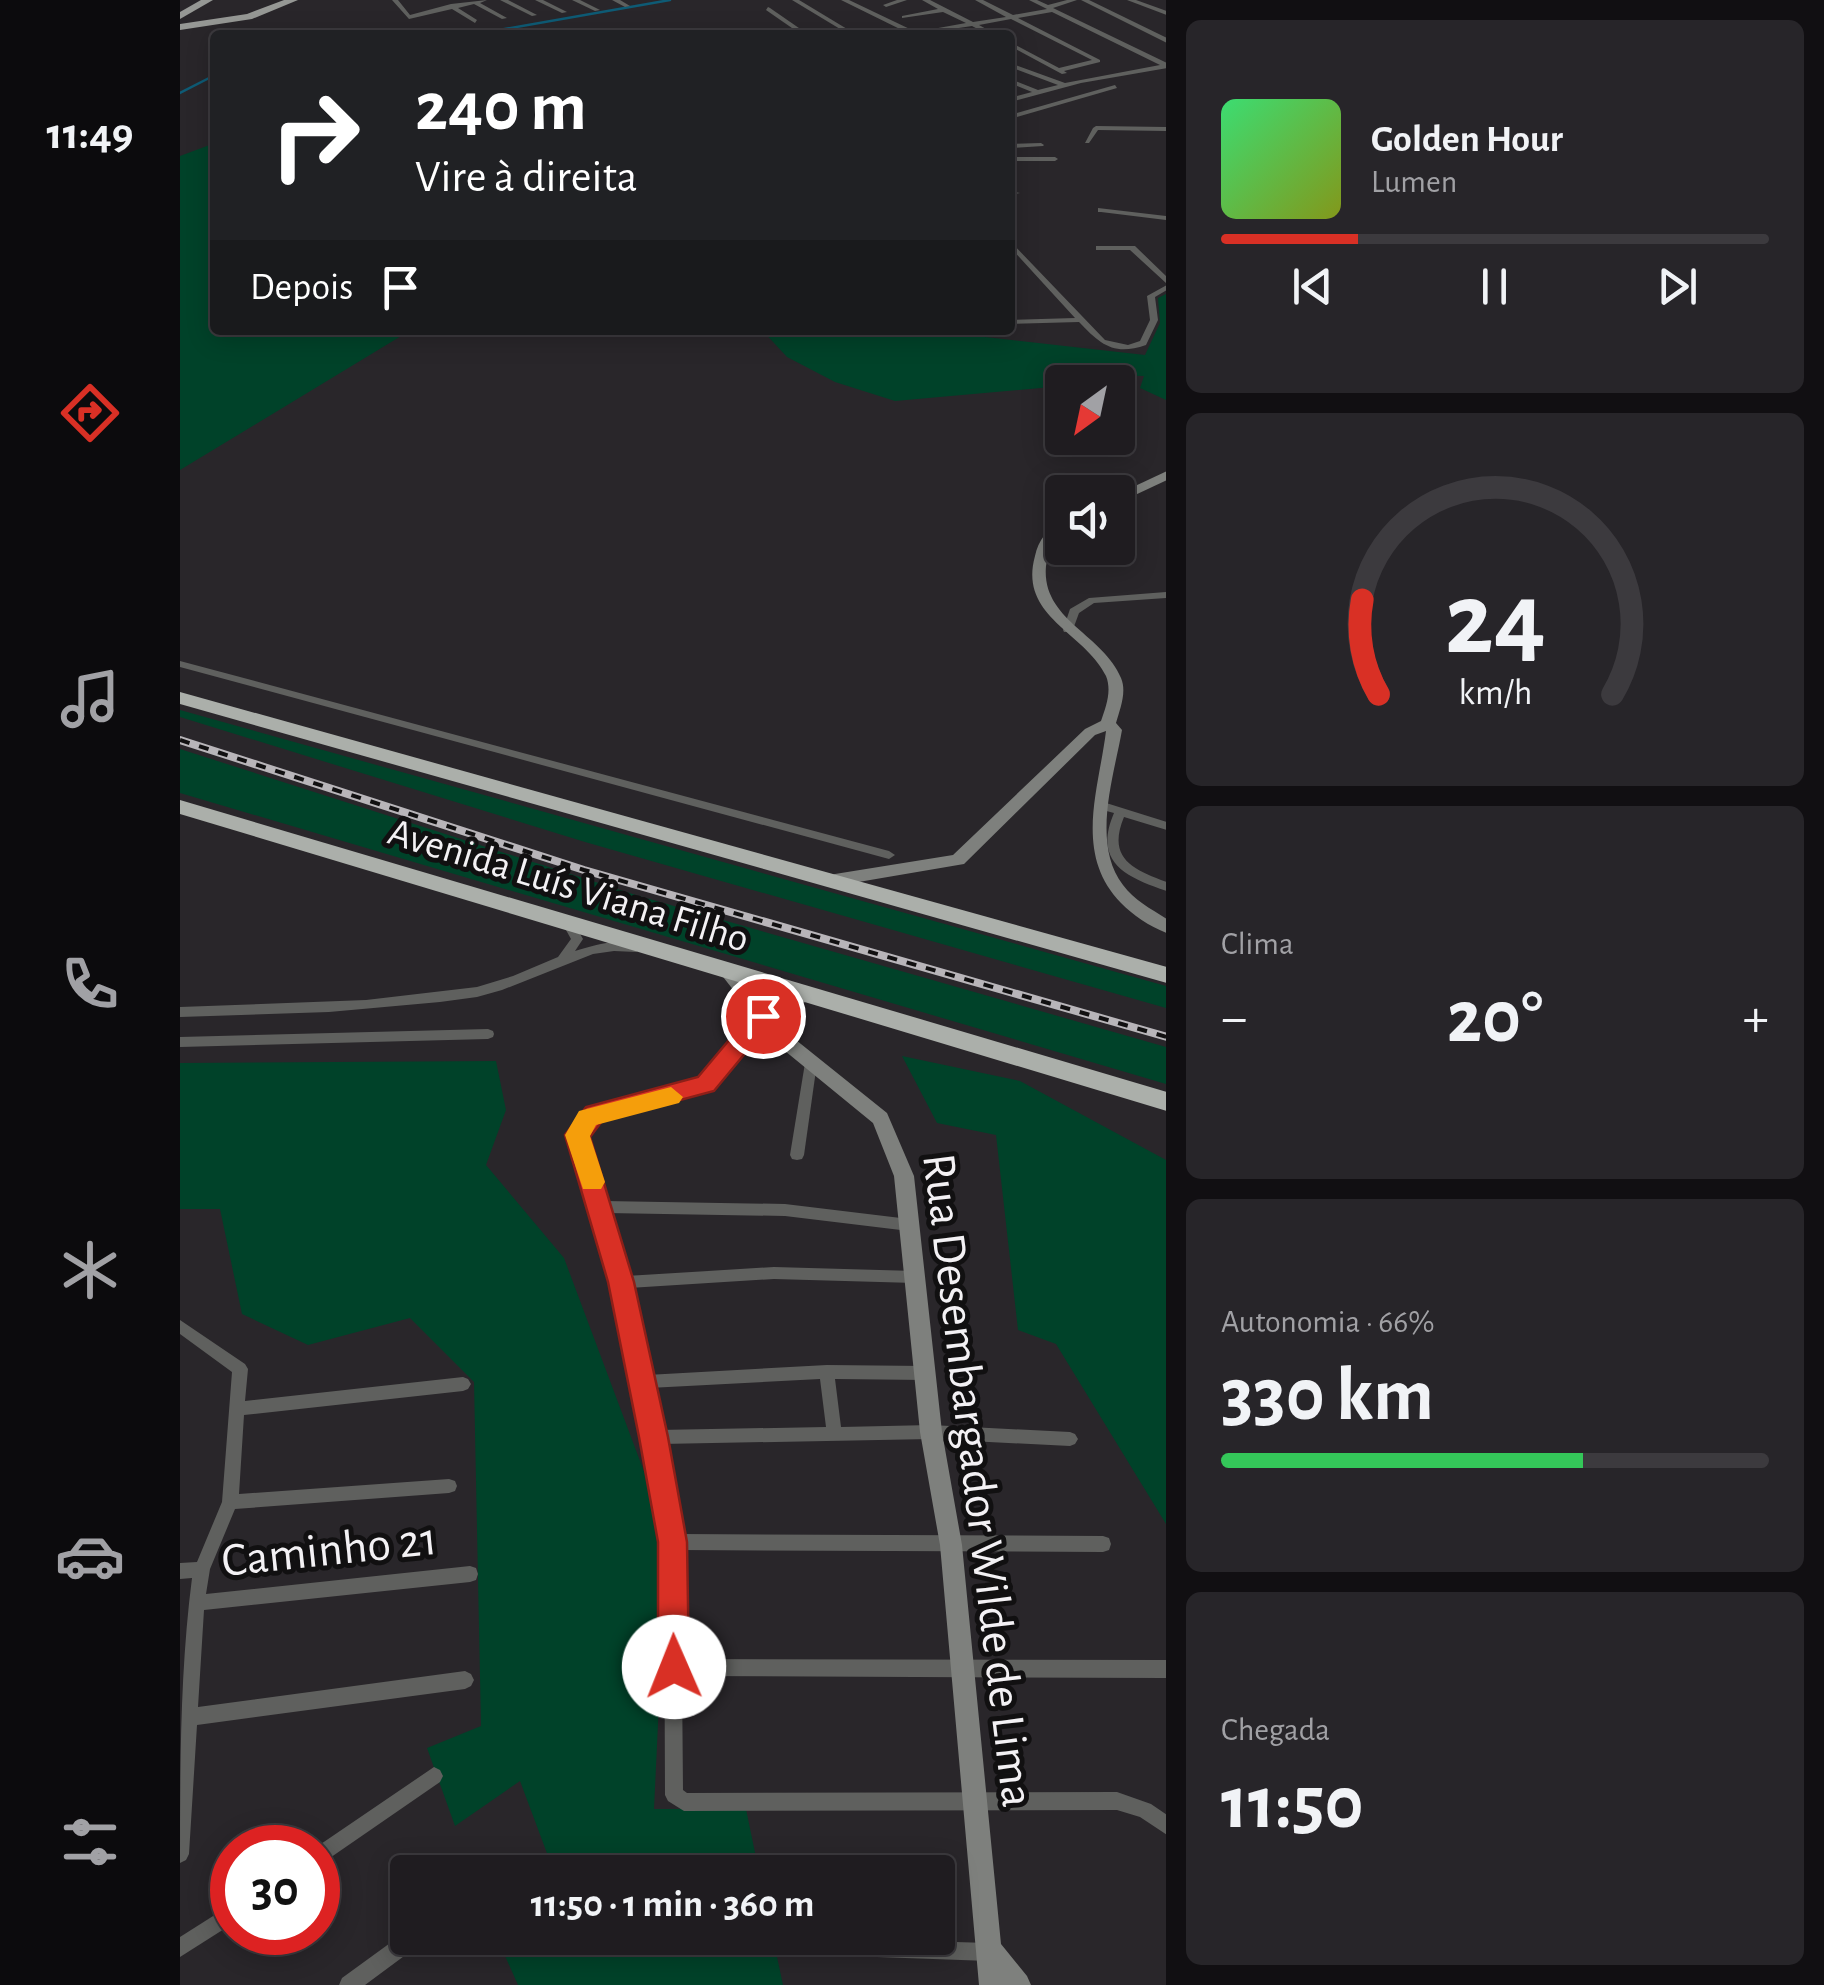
<!DOCTYPE html>
<html lang="pt">
<head>
<meta charset="utf-8">
<style>
  body { margin:0; font-family:"Alegreya Sans",sans-serif; background:#272529; color:#f1f3f6; height:100vh; display:flex; flex-direction:column; font-size:38px; white-space:nowrap }
  * { box-sizing:border-box; margin:0 }
  p { font-size:32px; color:#a1a1a5 }
  .icon { flex:none; width:55px; height:55px; fill:none; stroke:currentColor; stroke-width:2; stroke-linecap:round; stroke-linejoin:round }
  .map { position:relative; flex:1; overflow:hidden }
  .drawer { display:flex; flex-direction:column; gap:20px; padding:20px; background:#110f12; width:658px }
  .drawer>* { flex:none }
  .hud { position:absolute; left:30px; top:30px; width:805px; height:305px; border-radius:10px; box-shadow:0 5px 25px #0003,0 0 0 2px #3c3a3e; background:#202124; color:#fff; overflow:hidden }
  .needle { width:65px; rotate:213deg }
  .tools { position:absolute; left:865px; top:365px; display:grid; gap:20px }
  .tools a { display:grid; place-items:center; width:90px; height:90px; border-radius:10px; background:#1f1c20; box-shadow:0 5px 25px #0003,0 0 0 2px #3c3a3e; font-size:50px }
  .speed { position:absolute; left:30px; top:1825px; display:flex; gap:20px; font-size:50px; font-weight:700; text-align:center }
  .speed>* { display:grid; place-content:center; width:130px; height:130px; border-radius:50%; background:#1f1c20; box-shadow:0 5px 25px #0003,0 0 0 2px #3c3a3e; line-height:1 }
  .speed .limit { border:15px solid #d22; background:#fff; color:#111 }
  .pin { position:absolute; display:grid; place-items:center; width:85px; height:85px; color:#fff; margin:-42px; border:5px solid #fff; border-radius:50%; box-shadow:0 2px 10px #0007 }
  .me { position:absolute; width:110px; margin:-55px; rotate:359deg; stroke-linejoin:round; filter:drop-shadow(0 0 8px #0008) }
  .turn { display:flex; align-items:center; gap:35px; height:210px; padding:0 40px; font-size:45px }
  .turn .icon { width:130px; height:130px; stroke-width:2.5 }
  .turn b { display:block; font-size:70px; line-height:85px }
  .then { display:flex; align-items:center; height:95px; padding:0 40px; background:#0003; gap:20px; font-size:38px }
  .big { font-size:75px; font-weight:700; line-height:1.1 }
  .drawer .widget { flex:1; display:flex; flex-direction:column; justify-content:center; gap:15px; min-width:0; padding:0 35px; border-radius:15px; background:#272529 }
  .drawer .dial { align-items:center; gap:0 }
  .dial svg { height:260px; overflow:visible; fill:none; stroke:#3c3a3e; stroke-width:7; stroke-linecap:round; text-anchor:middle }
  .dial text { fill:#f1f3f6; stroke:none }
  .song { display:flex; align-items:center; gap:30px }
  .cover { width:120px; height:120px; border-radius:15px; background:linear-gradient(135deg,hsl(140 70% 55%),hsl(70 70% 35%)) }
  .played { height:10px; border-radius:5px; background:linear-gradient(90deg,#d93025 25%,#3c3a3e 25%) }
  .keys { display:flex; justify-content:space-around; direction:ltr }
  .heat { display:flex; justify-content:space-between; align-items:center; font-size:55px; direction:ltr }
  .charge { height:15px; border-radius:8px; background:linear-gradient(90deg,#34c759 66%,#3c3a3e 0) }
  .trip { position:absolute; left:210px; top:1855px; width:565px; height:100px; border-radius:10px; background:#1f1c20; box-shadow:0 5px 25px #0003,0 0 0 2px #3c3a3e; font-weight:700; line-height:100px; text-align:center }
  main { display:flex; flex:1; min-height:0 }
  .tab-bar { display:flex; flex-direction:column; width:180px; justify-content:space-around; align-items:center; background:#0c0b0d; color:#a1a1a5 }
  .tab-bar .icon { width:70px; height:70px }
  .tab-bar .current { color:#d93025 }
  .tab-bar b { font-size:45px; color:#f1f3f6 }
  .map>svg:first-child { display:block }
  .green { fill:#004229 }
  .lines { fill:none; stroke-linecap:round; stroke-linejoin:round }
  .stream { stroke:#0e5b75; stroke-width:2.5 }
  .street { fill:#5f605e; fill-rule:evenodd }
  .secondary { fill:#7e807d; fill-rule:evenodd }
  .primary { fill:#969895; fill-rule:evenodd }
  .highway { fill:#abafaa; fill-rule:evenodd }
  .rail-casing { stroke:#b8b5b9; stroke-width:8 }
  .rail { stroke:#111011; stroke-width:4; stroke-dasharray:10; stroke-linecap:butt }
  .route { fill:#d93025; stroke:#8d1f18; stroke-width:2.5 }
  .slow { fill:#f59e0b }
  .labels { text-anchor:middle; stroke-width:10; stroke-linejoin:round; paint-order:stroke }
  .street-label { font-size:40px; fill:#f3f1f4; stroke:#111011 }
  .near-street-label { font-size:48px; fill:#f3f1f4; stroke:#111011 }
</style>
</head>
<body>
<main>
<nav class="tab-bar">
<b>11:49</b>
<svg class="icon current" aria-label="directions" viewBox="0 0 24 24"><path d="M12 3l9 9-9 9-9-9zM9 14v-3h6M13 9l2 2-2 2"/></svg>
<svg class="icon" aria-label="music" viewBox="0 0 24 24"><path d="M9 18V5l10-2v13"/><circle cx="6" cy="18" r="3"/><circle cx="16" cy="16" r="3"/></svg>
<svg class="icon" aria-label="phone" viewBox="0 0 24 24"><path d="M5 4h4l2 5-3 2q2 4 5 5l2-3 5 2v4C11 20 4 13 5 4z"/></svg>
<svg class="icon" aria-label="climate" viewBox="0 0 24 24"><path d="M12 3v18M4 7l16 10M4 17L20 7"/></svg>
<svg class="icon" aria-label="car" viewBox="0 0 24 24"><path d="M5 17H2v-5l4-1 3-4h7l3 4 3 1v5h-3M9 17h6M6 11h13"/><circle cx="7" cy="17" r="2"/><circle cx="17" cy="17" r="2"/></svg>
<svg class="icon" aria-label="filters" viewBox="0 0 24 24"><path d="M4 7h16M4 17h16"/><circle cx="9" cy="7" r="2"/><circle cx="15" cy="17" r="2"/></svg>
</nav>
<div class="map">
<svg width="987" height="1985" viewBox="0 0 987 1985">
  <rect width="100%" height="100%" fill="#29262a"/>
  <!-- green -->
  <g class="green">
    <path d="M35 143V330H231L0 470V156Z"/>
    <path d="M986 294V400L960 388 964 376 930 375 927 382 715 401 655 382 607 357 582 330H744L965 355 980 323 978 298Z"/>
    <path d="M0 710 986 986V1008L405 842 0 717Z"/>
    <path d="M0 749 459 896 986 1047V1084L0 793Z"/>
    <path d="M722 1056 840 1081 986 1160V1524L876 1344 838 1330 816 1135 757 1123Z"/>
    <path d="M316 1061 326 1110 306 1165 384 1258 487 1533 474 1809H566L579 1872H374L340 1781 275 1826 247 1748 301 1726 294 1382 230 1318 128 1345 62 1314 40 1209H0V1063Z"/>
    <path d="M317 1938H593L603 1985H338Z"/>
  </g>
  <g class="lines">
    <!-- stream -->
    <g class="stream">
      <path d="M291 35 490 0"/>
      <path d="M0 93 35 75"/>
    </g>
    <!-- street -->
    <g class="street">
      <path d="M212 0H218L230 15 271 4 307 0 300 3 327 18 322 19 294 4 278 8 297 20 295 23 272 9 229 19Z"/>
      <path d="M320 0H328L357 15 352 16Z"/>
      <path d="M355 0H363L387 12 382 13Z"/>
      <path d="M392 0H400L420 10 415 11Z"/>
      <path d="M432 0H440L450 6 445 7Z"/>
      <path d="M612 0H619L677 35H670Z"/>
      <path d="M661 0H669L736 32 786 23 763 12 722 18V16L758 9 742 0H750L793 22 826 17 795 0H803L833 15 867 9 849 0H857L868 5 887 0H897L873 8 987 63V68L901 83 830 102V98L852 92 830 83V79L858 90 878 85 830 67V63L885 83 980 65 872 12 838 18 920 60V62L884 71 887 73 882 74 830 46V42L879 68 912 60 831 19 799 25 817 35H809L792 26 732 35Z"/>
      <path d="M717 0H727L706 7 703 5Z"/>
      <path d="M901 0H909L987 38V43Z"/>
      <path d="M947 0H956L987 11V15Z"/>
      <path d="M588 7 590 8 629 35H622L586 10Z"/>
      <path d="M935 85 937 88 830 119V115Z"/>
      <path d="M916 126 987 127V131L918 130 909 143H905L913 128Z"/>
      <path d="M861 143 864 145 863 146 830 148V144Z"/>
      <path d="M830 157H875L878 159 875 161H830Z"/>
      <path d="M830 191 840 193 830 195Z"/>
      <path d="M918 208 987 216V220L921 212H918Z"/>
      <path d="M830 241 925 340 948 345 960 341 970 320 967 296 987 285V290L975 297 978 320 966 345C934 356 921 345 899 322L830 324V320L895 318 830 247Z"/>
      <path d="M916 246H955L987 277V284L950 250H916Z"/>
      <path d="M987 592V598L914 603 899 613 892 632H884L883 630 890 609 909 598Z"/>
      <path d="M0 661 709 851 715 855 709 859 0 667Z"/>
      <path d="M923 802 987 822V830L944 817C927 858 952 869 987 882V891C945 877 913 862 934 813L919 809 917 806Z"/>
      <path d="M387 917 391 918 403 939 395 951C415 945 444 936 462 948L456 952 434 951 413 954 322 990 297 997 260 1002 149 1012 0 1017V1007L186 1000 297 987 333 976 378 957 391 939 381 921Z"/>
      <path d="M583 1011 587 1013 589 1016 587 1019 531 1089 418 1118 404 1136 424 1201 605 1204 729 1219 734 1221 736 1225 734 1229 729 1231 605 1216 427 1213 446 1276 594 1267 735 1271 740 1273 742 1277 740 1281 735 1283 594 1279 449 1288 467 1375 647 1365 745 1366 750 1368 753 1373 750 1378 745 1380 655 1379 661 1427 751 1425 890 1432 895 1434 898 1439 895 1444 890 1446 751 1439 481 1444 499 1534 923 1536 929 1538 931 1544 929 1550 923 1552 500 1550 501 1659 987 1660V1678L502 1676 503 1790 507 1793 937 1792 971 1804 987 1815V1835L960 1817 937 1810 504 1811 488 1801 485 1795 484 1542 434 1282 390 1135 409 1110 522 1081 579 1013ZM640 1379 646 1427 478 1430 469 1388Z"/>
      <path d="M308 1029 313 1031 314 1034 313 1037 308 1039 0 1047V1037Z"/>
      <path d="M631 1058 636 1059 637 1063 624 1155 622 1159 617 1160 612 1159 610 1155 625 1063 626 1059Z"/>
      <path d="M0 1320 65 1364 68 1369 65 1401 283 1377 288 1379 291 1384 288 1389 283 1391 64 1415 59 1494 269 1479 275 1481 277 1486 275 1491 269 1493 55 1509 30 1569 26 1594 290 1566 296 1568 298 1574 296 1580 290 1582 24 1610 18 1707 285 1671 291 1674 294 1680 291 1686 285 1689 17 1725 9 1854 6 1860 0 1863C0 1769 0 1671 12 1578L0 1579V1563L17 1562 42 1502 52 1372 0 1334Z"/>
      <path d="M254 1767 260 1770 263 1776 260 1782 144 1862 138 1865V1848H135Z"/>
      <path d="M330 1855 336 1858 339 1864 334 1872H310L313 1866Z"/>
      <path d="M52 1904V1924L0 1957V1937Z"/>
      <path d="M228 1930V1938H241L239 1945 185 1985H159L162 1978Z"/>
      <path d="M639 1938 809 1943 816 1945 818 1952 816 1959 809 1961 641 1955 634 1953 632 1946 634 1939Z"/>
    </g>
    <!-- secondary -->
    <g class="secondary">
      <path d="M987 471V480L938 503V494Z"/>
      <path d="M882 521V531C873 541 868 552 866 566 861 620 923 634 941 678 947 692 940 709 936 723L942 730C934 776 911 843 943 885 954 900 971 909 987 919V933C970 927 953 915 941 903 893 854 919 789 926 731L915 735 784 864 655 886 649 884 647 880 649 876 655 874 773 855 905 729 921 721C926 707 932 691 926 676 905 632 838 617 855 556 858 541 868 527 882 521Z"/>
      <path d="M546 963 552 965 584 1004C594 994 620 987 634 990L637 995 634 1000 602 1008 594 1016 606 1032 707 1113 734 1176 762 1432 782 1545 821 1944 847 1976 851 1985H799L760 1545 740 1432 714 1176 693 1123 594 1042 540 973 537 969 540 965Z"/>
    </g>
    <!-- primary -->
    <g class="primary">
      <path d="M21 0H33L0 19V12Z"/>
      <path d="M104 0H118L72 19 0 30V24L67 14Z"/>
    </g>
    <!-- highway -->
    <g class="highway">
      <path d="M0 692 987 967V983L0 704Z"/>
      <path d="M0 800 987 1092V1111L0 814Z"/>
    </g>
    <defs>
      <path id="rail" d="M0 740 404 870 987 1037"/>
    </defs>
    <!-- rail casing -->
    <use href="#rail" class="rail-casing"/>
    <!-- rail -->
    <use href="#rail" class="rail"/>
  </g>
  <!-- route -->
  <path class="route" d="M583 1007 591 1009V1022L534 1091 422 1121 410 1137 454 1282 488 1437 507 1542 509 1667 505 1678 494 1683 483 1678 478 1667V1542L459 1437 428 1282 385 1135 406 1107 518 1077 575 1009Z"/>
  <!-- slow -->
  <path class="slow" d="M491 1087 503 1097 499 1103 416 1125 410 1136 425 1182 421 1189H403L385 1135 399 1111Z"/>
  <g class="labels">
    <!-- street labels -->
    <g class="street-label">
      <text transform="translate(389 884) rotate(17)" y="14">Avenida Luís Viana Filho</text>
    </g>
    <!-- near-street labels -->
    <g class="near-street-label">
      <text transform="translate(800 1480) rotate(83)" y="17">Rua Desembargador Wilde de Lima</text>
      <text transform="translate(149 1548) rotate(-6)" y="17">Caminho 21</text>
    </g>
  </g>
</svg>
<div class="tools">
<a><svg class="needle" viewBox="-14 -14 28 28"><path d="M0-13l5 13h-10z" fill="#e53935"/><path d="M0 13l5-13h-10z" fill="#a1a1a5"/></svg></a>
<a><svg class="icon" aria-label="sound" viewBox="0 0 24 24"><path d="M4 9h4l5-4v14l-5-4H4zM17 9q2 3 0 6"/></svg></a>
</div>
<div class="speed"><div class="limit">30</div></div>
<div class="pin" style="left:583px;top:1016px;background:#d93025"><svg class="icon" aria-label="arrive" viewBox="0 0 24 24"><path d="M6 21V4h12l-3 4 3 4H6"/></svg></div>
<svg class="me" style="left:494px;top:1667px" viewBox="-20 -20 40 40"><circle r="19" fill="#fff"/><path d="M0-13L10 11 0 6-10 11z" fill="#d93025"/></svg>
<div class="trip">11:50 · 1 min · 360 m</div>
<div class="hud">
<div class="turn"><svg class="icon" aria-label="right" viewBox="0 0 24 24"><path d="M7 20v-9h11M14 6l5 5-5 5"/></svg><div><b>240 m</b>Vire à direita</div></div>
<div class="then">Depois<svg class="icon" aria-label="arrive" viewBox="0 0 24 24"><path d="M6 21V4h12l-3 4 3 4H6"/></svg></div>
</div>
</div>
<section class="drawer">
<div class="widget">
<div class="song"><i class="cover"></i><div><b>Golden Hour</b><p>Lumen</p></div></div>
<div class="played"></div>
<div class="keys"><svg class="icon" aria-label="previous" viewBox="0 0 24 24"><path d="M18 5L8 12l10 7zM5 5v14"/></svg><svg class="icon" aria-label="pause" viewBox="0 0 24 24"><path d="M8 5v14M16 5v14"/></svg><svg class="icon" aria-label="next" viewBox="0 0 24 24"><path d="M6 5l10 7-10 7zM19 5v14"/></svg></div>
</div>
<div class="widget dial"><svg viewBox="0 0 100 80">
<path d="M14 69A42 42 0 1 1 86 69"/>
<path d="M14 69A42 42 0 0 1 9 40" stroke="#d93025"/>
<text x="50" y="56" font-size="32" font-weight="700">24</text>
<text x="50" y="72" font-size="11">km/h</text>
</svg></div>
<div class="widget"><p>Clima</p>
<div class="heat"><a>−</a><b class="big">20°</b><a>+</a></div>
</div>
<div class="widget"><p>Autonomia · 66%</p><b class="big">330 km</b><div class="charge"></div></div>
<div class="widget"><p>Chegada</p><b class="big">11:50</b></div>
</section>
</main>
</body>
</html>
